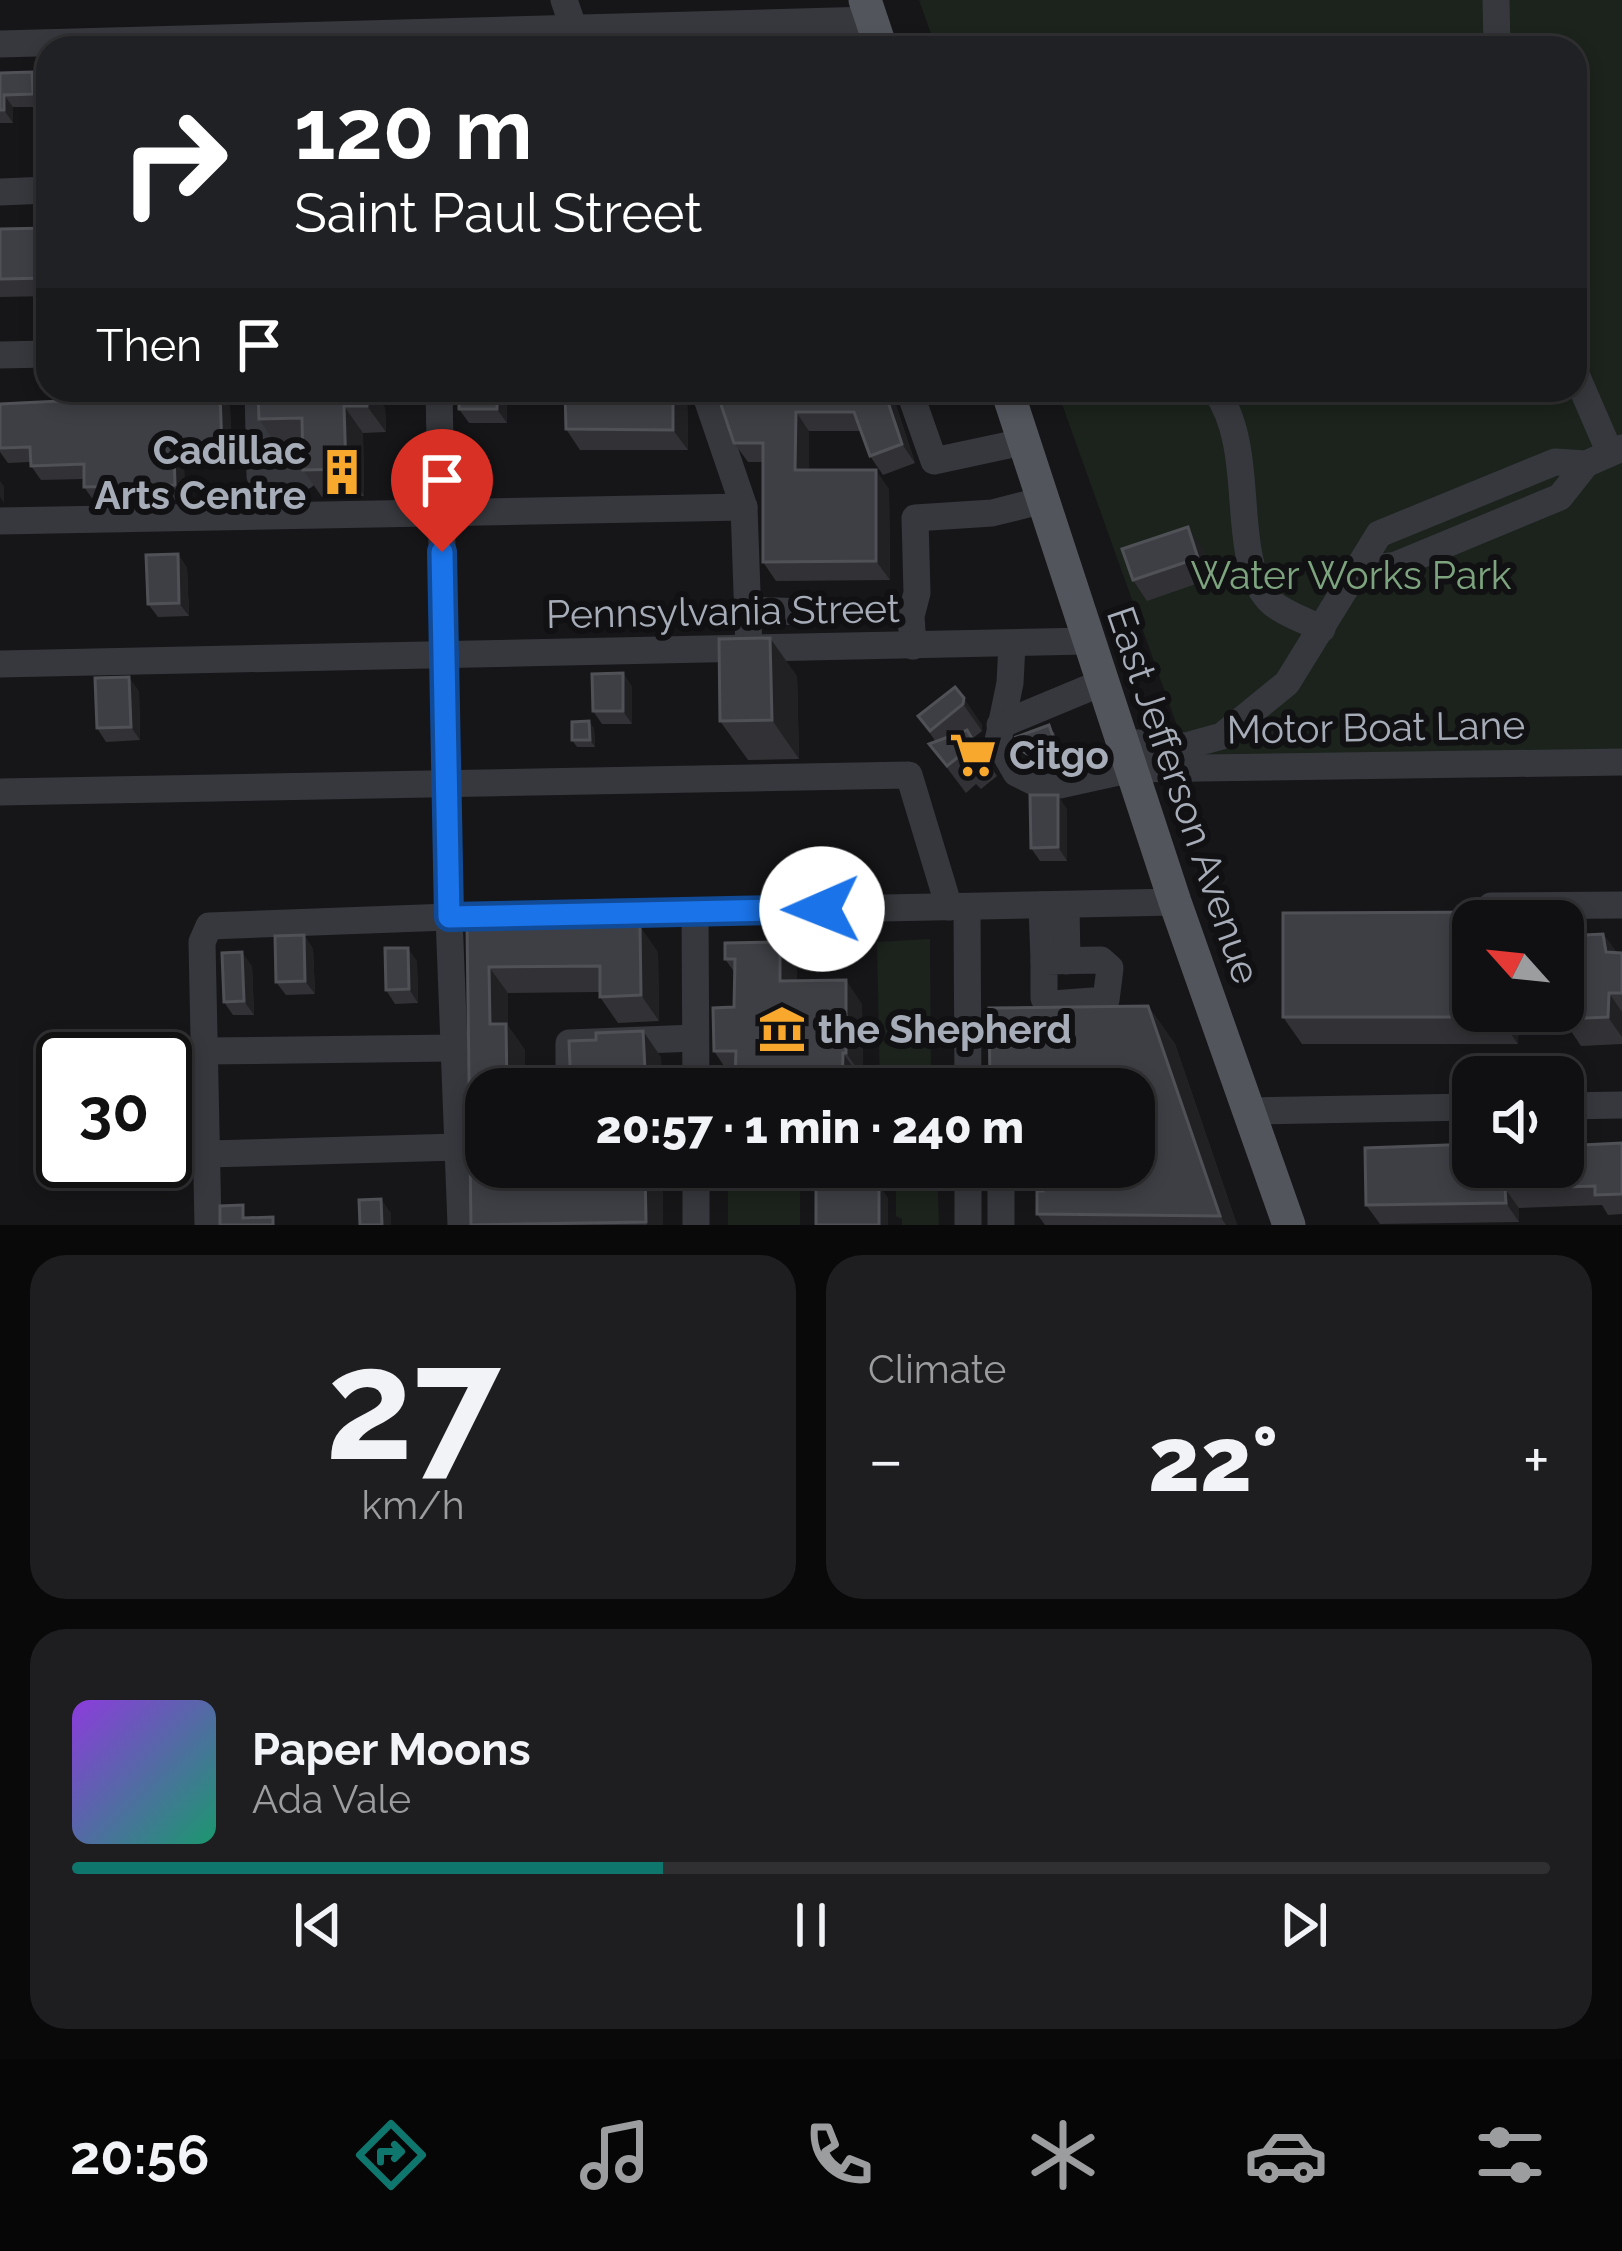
<!DOCTYPE html>
<html lang="en">
<head>
<meta charset="utf-8">
<style>
  body { margin:0; font-family:Raleway,sans-serif; background:#1e1e20; color:#f1f3f6; height:100vh; display:flex; flex-direction:column; font-size:45px; white-space:nowrap }
  * { box-sizing:border-box; margin:0 }
  p { font-size:39px; color:#9c9d9f }
  .icon { flex:none; width:66px; height:66px; fill:none; stroke:currentColor; stroke-width:2; stroke-linecap:round; stroke-linejoin:round }
  .map { position:relative; height:1225px; overflow:hidden }
  .drawer { display:flex; flex-direction:column; gap:30px; padding:30px; background:#09090a; flex:1 }
  .drawer>* { flex:none }
  .guide { position:absolute; left:36px; top:36px; width:1551px; height:366px; border-radius:36px; box-shadow:0 6px 18px #0003,0 0 0 3px #303032; background:#202124; color:#fff; overflow:hidden }
  .needle { width:78px; rotate:297deg }
  .fabs { position:absolute; left:1452px; top:900px; display:grid; gap:24px }
  .fabs a { display:grid; place-items:center; width:132px; height:132px; border-radius:24px; background:#101012; box-shadow:0 6px 18px #0003,0 0 0 3px #303032; font-size:60px }
  .speed { position:absolute; left:36px; top:1032px; display:flex; gap:24px; font-size:60px; font-weight:700; text-align:center }
  .speed>* { display:grid; place-content:center; width:156px; height:156px; border-radius:50%; background:#101012; box-shadow:0 6px 18px #0003,0 0 0 3px #303032; line-height:1 }
  .speed .limit { border:6px solid #111; border-radius:18px; background:#fff; color:#111 }
  .pin { position:absolute; display:grid; place-items:center; width:102px; height:102px; color:#fff; margin:-123px -51px; border-radius:50% 50% 50% 0; rotate:-45deg; box-shadow:0 0 12px #0007 }
  .pin .icon { rotate:45deg }
  .me { position:absolute; width:132px; margin:-66px; rotate:269deg; stroke-linejoin:round; filter:drop-shadow(0 0 9px #0008) }
  .turn { display:flex; align-items:center; gap:42px; height:252px; padding:0 60px; font-size:54px }
  .turn .icon { width:156px; height:156px; stroke-width:2.5 }
  .turn b { display:block; font-size:84px; line-height:102px }
  .then { display:flex; align-items:center; height:114px; padding:0 60px; background:#0003; gap:24px; font-size:45px }
  .big { font-size:90px; font-weight:800; line-height:1.1 }
  .drawer .card { flex:1; display:flex; flex-direction:column; justify-content:center; gap:18px; min-width:0; padding:0 42px; border-radius:36px; background:#1e1e20 }
  .drawer .dial { align-items:center; gap:0 }
  .dial b { font-size:156px; line-height:1 }
  .song { display:flex; align-items:center; gap:36px }
  .cover { width:144px; height:144px; border-radius:18px; background:linear-gradient(135deg,hsl(270 70% 55%),hsl(160 70% 35%)) }
  .played { height:12px; border-radius:6px; background:linear-gradient(90deg,#0f766e 40%,#303032 40%) }
  .keys { display:flex; justify-content:space-around; direction:ltr }
  .heat { display:flex; justify-content:space-between; align-items:center; font-size:66px; direction:ltr }
  .drawer .tiles { flex:1; display:grid; gap:30px; grid-template-columns:1fr 1fr }
  .card:last-child { grid-column:span 2 }
  .trip { position:absolute; left:465px; top:1068px; width:690px; height:120px; border-radius:36px; background:#101012; box-shadow:0 6px 18px #0003,0 0 0 3px #303032; font-weight:800; line-height:120px; text-align:center }
  .tab-bar { display:flex; height:192px; justify-content:space-around; align-items:center; background:#060607; color:#9c9d9f }
  .tab-bar .icon { width:84px; height:84px }
  .tab-bar .active { color:#0f766e }
  .tab-bar b { font-size:54px; color:#f1f3f6 }
  .map>svg:first-child { display:block }
  .green { fill:#1b231c }
  .lines { fill:none; stroke-linecap:round; stroke-linejoin:round }
  .minor { stroke:#36383d; stroke-width:27 }
  .major { stroke:#52555c; stroke-width:33 }
  .wall { fill:#323236 }
  .shaded-wall { fill:#212124 }
  .building { fill:#3e3f44; stroke:#4f5156; stroke-width:3 }
  .route-casing { stroke:#114b97; stroke-width:30 }
  .route { stroke:#1a73e8; stroke-width:21 }
  .labels { text-anchor:middle; stroke-width:12; stroke-linejoin:round; paint-order:stroke }
  .poi-label { font-size:39px; font-weight:bold; fill:#a7adb8; stroke:#111113; text-anchor:start }
  .park-label { font-size:39px; fill:#7da47e; stroke:#111113 }
  .street-label { font-size:39px; fill:#a7adb8; stroke:#111113 }
</style>
</head>
<body>
<div class="map">
<svg width="1622" height="1225" viewBox="0 0 1622 1225">
  <rect width="100%" height="100%" fill="#161618"/>
  <!-- green -->
  <g class="green">
    <path d="M919 0H1622V756L1190 762 1057 390H1575V48H936Z"/>
    <path d="M930 939 931 1089H880L877 942Z"/>
    <path d="M728 1167H791L800 1182V1225H728Z"/>
    <path d="M904 1167H937L939 1225H902V1219L896 1216V1181L902 1178Z"/>
  </g>
  <g class="lines">
    <!-- minor -->
    <g class="minor">
      <path d="M564 0 579 44"/>
      <path d="M1496 0 1497 48"/>
      <path d="M0 44 871 20"/>
      <path d="M0 192 48 190"/>
      <path d="M0 355 48 354"/>
      <path d="M1575 372 1610 453"/>
      <path d="M258 390 260 476H304"/>
      <path d="M439 390 449 917 461 1225"/>
      <path d="M704 390 744 507 749 649"/>
      <path d="M909 390 934 461 1023 442"/>
      <path d="M1215 390C1260 451 1226 560 1272 603 1285 614 1307 621 1322 629"/>
      <path d="M0 521 744 507"/>
      <path d="M1360 570 1396 565 1560 497 1586 464"/>
      <path d="M747 610 806 612"/>
      <path d="M1012 644 1010 683 998 741 1016 773 1046 788 1132 769 1622 762"/>
      <path d="M913 646 911 616 917 593 915 518 992 513 1040 501"/>
      <path d="M0 664 1087 641"/>
      <path d="M1000 725 1101 683"/>
      <path d="M1121 742 1186 746 1222 736 1287 683 1379 534 1555 462 1586 464 1622 448"/>
      <path d="M0 792 909 775 949 907"/>
      <path d="M1042 905 1044 961"/>
      <path d="M1066 905 1067 961"/>
      <path d="M1491 906 1622 905"/>
      <path d="M967 907 968 1089"/>
      <path d="M695 911 696 1089"/>
      <path d="M1101 960 1110 968 1106 1000 1052 1004 1044 998V961Z"/>
      <path d="M205 1051 454 1048"/>
      <path d="M569 1089V1043L695 1038"/>
      <path d="M1563 1106 1622 1105"/>
      <path d="M1249 1111 1473 1107"/>
      <path d="M207 1154 458 1147"/>
      <path d="M696 1167V1225"/>
      <path d="M968 1167V1225"/>
      <path d="M208 1225 202 942 209 926 449 917 1175 902"/>
      <path d="M1001 1225V1167"/>
    </g>
    <!-- major -->
    <g class="major">
      <path d="M865 0 881 48"/>
      <path d="M1007 390 1175 902 1289 1225"/>
    </g>
  </g>
  <!-- wall -->
  <g class="wall">
    <path d="M32 72 41 85V107H13V123H0V73Z"/>
    <path d="M48 228V296L0 297V229Z"/>
    <path d="M258 390H373L385 408 386 432 363 433 364 496 322 497 303 470 302 446H277L259 419Z"/>
    <path d="M459 390H503L506 394 507 423H469L459 409Z"/>
    <path d="M687 390 688 450H580L566 429Z"/>
    <path d="M716 390H891L915 463 883 475 870 456 861 431H809V470L889 489 890 580 776 581 763 562V462H748L734 443Z"/>
    <path d="M220 393 230 407 232 463 184 465 185 500 94 501 84 487V479L41 480 31 466 30 462 8 463 0 452V404Z"/>
    <path d="M1202 547 1213 578 1147 601 1133 580Z"/>
    <path d="M178 554 187 568 189 616 158 617 148 604Z"/>
    <path d="M623 673 632 687V724H602L593 711Z"/>
    <path d="M797 676 799 759 748 760 720 721Z"/>
    <path d="M955 687 982 725V731L973 738 997 776 981 789 976 784 966 793 929 744 936 742 918 716Z"/>
    <path d="M139 691 140 740 106 742 97 728Z"/>
    <path d="M594 728 595 747H577L572 740Z"/>
    <path d="M1054 732 1061 752 1034 762 1029 759 1016 737Z"/>
    <path d="M1067 809V861H1040L1031 848Z"/>
    <path d="M1502 912 1508 921H1473V1011H1519L1518 1044H1302L1283 1017V913Z"/>
    <path d="M467 927 658 952 659 1021 618 1023 600 997V992L508 993V1026L525 1050 486 1089V1167H512V1184L602 1183V1167H662L663 1225H471Z"/>
    <path d="M1603 934 1617 953H1622V1044L1581 1046 1563 1019Z"/>
    <path d="M304 935 313 949 315 994 286 995 276 982Z"/>
    <path d="M780 942 797 966V981L862 1004 863 1077H860L859 1089H743L735 1078 736 1075H730L714 1051 734 1007 735 973 725 959Z"/>
    <path d="M417 961 418 1003 395 1004 386 990Z"/>
    <path d="M252 966 254 1015H233L224 1002Z"/>
    <path d="M1148 1006 1175 1044 1237 1225H1045L1037 1214 1043 1191 1134 1089H994L990 1083Z"/>
    <path d="M1622 1143V1214L1608 1215 1602 1205 1519 1208V1222L1380 1224 1366 1205 1473 1167Z"/>
  </g>
  <!-- shaded-wall -->
  <g class="shaded-wall">
    <path d="M32 72 41 85V107L33 94Z"/>
    <path d="M4 95 13 107V123L4 110Z"/>
    <path d="M367 390H373L385 408 386 432 367 406Z"/>
    <path d="M497 390H503L506 394 507 423 497 409Z"/>
    <path d="M673 390H687L688 450 673 430Z"/>
    <path d="M884 390H891L915 463 902 444Z"/>
    <path d="M220 393 230 407 232 463 222 449Z"/>
    <path d="M344 406 363 433 364 496 346 469Z"/>
    <path d="M796 412 809 431V489L795 470Z"/>
    <path d="M174 451 184 465 185 500 175 485Z"/>
    <path d="M876 470 889 489 890 580 876 561Z"/>
    <path d="M0 481 4 486V503L0 497Z"/>
    <path d="M1188 527 1202 547 1213 578 1198 558Z"/>
    <path d="M178 554 187 568 189 616 179 603Z"/>
    <path d="M770 638 797 676 799 759 772 720Z"/>
    <path d="M623 673 632 687V724L623 711Z"/>
    <path d="M129 677 139 691 140 740 131 727Z"/>
    <path d="M964 698 982 725V731L963 704Z"/>
    <path d="M589 721 594 728 595 747 590 740Z"/>
    <path d="M967 730 986 757 997 776 978 749Z"/>
    <path d="M1058 795 1067 809V861L1058 847Z"/>
    <path d="M640 926 658 952 659 1021 641 995Z"/>
    <path d="M1603 934 1622 960 1606 952Z"/>
    <path d="M304 935 313 949 315 994 305 981Z"/>
    <path d="M780 942 797 966V1005L780 981Z"/>
    <path d="M408 948 417 961 418 1003 409 989Z"/>
    <path d="M242 952 252 966 254 1015 244 1001Z"/>
    <path d="M489 967 508 993V1026L525 1050V1089H507L490 1024Z"/>
    <path d="M846 980 862 1004 863 1077 846 1053Z"/>
    <path d="M1609 993 1622 1012V1037L1608 1017Z"/>
    <path d="M1148 1006 1175 1044 1237 1225H1226L1220 1216Z"/>
    <path d="M1499 1011H1519L1518 1044 1499 1017Z"/>
    <path d="M643 1031 661 1057 663 1089H646Z"/>
    <path d="M843 1053 860 1077 859 1089H842Z"/>
    <path d="M494 1167H512L513 1211 495 1185Z"/>
    <path d="M645 1167H662L663 1225H647L646 1222Z"/>
    <path d="M879 1184 888 1198V1225H879Z"/>
    <path d="M1505 1189 1519 1208V1222L1506 1203Z"/>
    <path d="M381 1199 391 1213V1225H382Z"/>
  </g>
  <!-- building -->
  <g class="building">
    <path d="M618 35 619 43 669 41V48H581L579 41Z"/>
    <path d="M32 72 33 94 4 95V110H0V73Z"/>
    <path d="M48 228V278L0 279V229Z"/>
    <path d="M258 390H367V406H344L346 469 303 470 302 418 259 419Z"/>
    <rect x="459" y="390" width="38" height="19"/>
    <path d="M565 390H673V430L566 429Z"/>
    <path d="M716 390H884L902 444 870 456 854 412H796L795 470H876V561L763 562V443H734Z"/>
    <path d="M220 393 222 449 174 451 175 485 84 487V464L31 466 30 447 0 448V404Z"/>
    <path d="M1188 527 1198 558 1133 580 1122 549Z"/>
    <path d="M178 554 179 603 148 604 146 555Z"/>
    <path d="M770 638 772 720 720 721 719 639Z"/>
    <path d="M623 673V711H593L592 674Z"/>
    <path d="M129 677 131 727 97 728 95 678Z"/>
    <path d="M955 687 964 698 963 704 930 731 918 716Z"/>
    <path d="M589 721 590 740H572V722Z"/>
    <path d="M1049 725 1056 745 1029 755 1024 752 1016 737Z"/>
    <path d="M967 730 978 749 962 763 958 757 947 766 929 744Z"/>
    <path d="M1030 795H1058V847L1031 848Z"/>
    <path d="M1502 912V921H1473V1011H1499V1017H1283V913Z"/>
    <path d="M640 926 641 995 600 997V966L489 967 490 1024H506L507 1089H486V1167H494L495 1185 602 1183V1167H645L646 1222 471 1225 467 927Z"/>
    <path d="M1603 934 1606 952 1622 953V993H1609L1608 1017 1563 1019 1564 936Z"/>
    <path d="M304 935 305 981 276 982 275 936Z"/>
    <path d="M780 942V981L846 980V1053H843L842 1089H796V1079L735 1078 736 1051H714L713 1008 734 1007 735 959H725V943Z"/>
    <path d="M385 948H408L409 989 386 990Z"/>
    <path d="M242 952 244 1001 224 1002 222 953Z"/>
    <path d="M1148 1006 1220 1216 1037 1214V1191H1043V1167H1134V1089H1037V1082L990 1083 989 1008Z"/>
    <path d="M643 1031 646 1089H571L569 1041 596 1040V1033Z"/>
    <path d="M1622 1143V1194L1595 1195V1186L1505 1189 1506 1203 1366 1205 1365 1148 1473 1144V1167H1563V1146Z"/>
    <path d="M879 1184V1225H816V1187Z"/>
    <path d="M381 1199 382 1225H360L359 1200Z"/>
    <path d="M243 1205V1218L273 1217V1225H220V1206Z"/>
  </g>
  <g class="lines">
    <defs>
      <path id="route" d="M442 552 449 917 822 909"/>
    </defs>
    <!-- route casing -->
    <use href="#route" class="route-casing"/>
    <!-- route -->
    <use href="#route" class="route"/>
  </g>
  <!-- icons -->
  <defs>
    <symbol id="building-bare" viewBox="-9 -9 18 18"><path d="M-4-6H4V6H1V3H-1V6H-4ZM-2.5-4.3h1.7v1.8h-1.7ZM.8-4.3h1.7v1.8H.8ZM-2.5-1h1.7V.8h-1.7ZM.8-1h1.7V.8H.8Z" fill="#f8a82d" stroke="#111113" stroke-width="2.5" paint-order="stroke"/></symbol>
    <symbol id="supermarket-bare" viewBox="-9 -9 18 18"><path d="M-6-5.5h2.5l.6 2H6L4.5 2H-2.5L-4.4-4H-6ZM-1.5 3.2a1.3 1.3 0 1 0 .1 0ZM3 3.2a1.3 1.3 0 1 0 .1 0Z" fill="#f8a82d" stroke="#111113" stroke-width="2.5" paint-order="stroke"/></symbol>
    <symbol id="museum-bare" viewBox="-9 -9 18 18"><path d="M0-6L6-3V-2H-6V-3ZM-5-1h2V3h-2ZM-1-1h2V3h-2ZM3-1h2V3H3ZM-6 4H6V6H-6Z" fill="#f8a82d" stroke="#111113" stroke-width="2.5" paint-order="stroke"/></symbol>
  </defs>
  <g fill-rule="evenodd">
    <use href="#building-bare" x="309" y="439" width="66" height="66"/>
    <use href="#supermarket-bare" x="940" y="722" width="66" height="66"/>
    <use href="#museum-bare" x="749" y="996" width="66" height="66"/>
  </g>
  <g class="labels">
    <!-- poi labels -->
    <g class="poi-label">
      <text x="306" y="464" text-anchor="end">Cadillac<tspan x="306" dy="45">Arts Centre</tspan></text>
      <text x="1009" y="769">Citgo</text>
      <text x="818" y="1043">the Shepherd</text>
    </g>
    <!-- park labels -->
    <g class="park-label">
      <text x="1351" y="589">Water Works Park</text>
    </g>
    <!-- street labels -->
    <g class="street-label">
      <text transform="translate(723 611) rotate(-1)" y="14">Pennsylvania Street</text>
      <text transform="translate(1376 727) rotate(-1)" y="14">Motor Boat Lane</text>
      <text transform="translate(1184 795) rotate(71)" y="14">East Jefferson Avenue</text>
    </g>
  </g>
</svg>
<div class="fabs">
<a><svg class="needle" viewBox="-14 -14 28 28"><path d="M0-13l5 13h-10z" fill="#e53935"/><path d="M0 13l5-13h-10z" fill="#9c9d9f"/></svg></a>
<a><svg class="icon" aria-label="sound" viewBox="0 0 24 24"><path d="M4 9h4l5-4v14l-5-4H4zM17 9q2 3 0 6"/></svg></a>
</div>
<div class="speed"><div class="limit">30</div></div>
<div class="pin" style="left:442px;top:552px;background:#d93025"><svg class="icon" aria-label="arrive" viewBox="0 0 24 24"><path d="M6 21V4h12l-3 4 3 4H6"/></svg></div>
<svg class="me" style="left:822px;top:909px" viewBox="-20 -20 40 40"><circle r="19" fill="#fff"/><path d="M0-13L10 11 0 6-10 11z" fill="#1a73e8"/></svg>
<div class="trip">20:57 · 1 min · 240 m</div>
<div class="guide">
<div class="turn"><svg class="icon" aria-label="right" viewBox="0 0 24 24"><path d="M7 20v-9h11M14 6l5 5-5 5"/></svg><div><b>120 m</b>Saint Paul Street</div></div>
<div class="then">Then<svg class="icon" aria-label="arrive" viewBox="0 0 24 24"><path d="M6 21V4h12l-3 4 3 4H6"/></svg></div>
</div>
</div>
<section class="drawer">
<div class="tiles">
<div class="card dial"><b>27</b><p>km/h</p></div>
<div class="card"><p>Climate</p>
<div class="heat"><a>−</a><b class="big">22°</b><a>+</a></div>
</div>
<div class="card">
<div class="song"><i class="cover"></i><div><b>Paper Moons</b><p>Ada Vale</p></div></div>
<div class="played"></div>
<div class="keys"><svg class="icon" aria-label="previous" viewBox="0 0 24 24"><path d="M18 5L8 12l10 7zM5 5v14"/></svg><svg class="icon" aria-label="pause" viewBox="0 0 24 24"><path d="M8 5v14M16 5v14"/></svg><svg class="icon" aria-label="next" viewBox="0 0 24 24"><path d="M6 5l10 7-10 7zM19 5v14"/></svg></div>
</div>
</div>
</section>
<nav class="tab-bar">
<b>20:56</b>
<svg class="icon active" aria-label="directions" viewBox="0 0 24 24"><path d="M12 3l9 9-9 9-9-9zM9 14v-3h6M13 9l2 2-2 2"/></svg>
<svg class="icon" aria-label="music" viewBox="0 0 24 24"><path d="M9 18V5l10-2v13"/><circle cx="6" cy="18" r="3"/><circle cx="16" cy="16" r="3"/></svg>
<svg class="icon" aria-label="phone" viewBox="0 0 24 24"><path d="M5 4h4l2 5-3 2q2 4 5 5l2-3 5 2v4C11 20 4 13 5 4z"/></svg>
<svg class="icon" aria-label="climate" viewBox="0 0 24 24"><path d="M12 3v18M4 7l16 10M4 17L20 7"/></svg>
<svg class="icon" aria-label="car" viewBox="0 0 24 24"><path d="M5 17H2v-5l4-1 3-4h7l3 4 3 1v5h-3M9 17h6M6 11h13"/><circle cx="7" cy="17" r="2"/><circle cx="17" cy="17" r="2"/></svg>
<svg class="icon" aria-label="filters" viewBox="0 0 24 24"><path d="M4 7h16M4 17h16"/><circle cx="9" cy="7" r="2"/><circle cx="15" cy="17" r="2"/></svg>
</nav>
</body>
</html>
